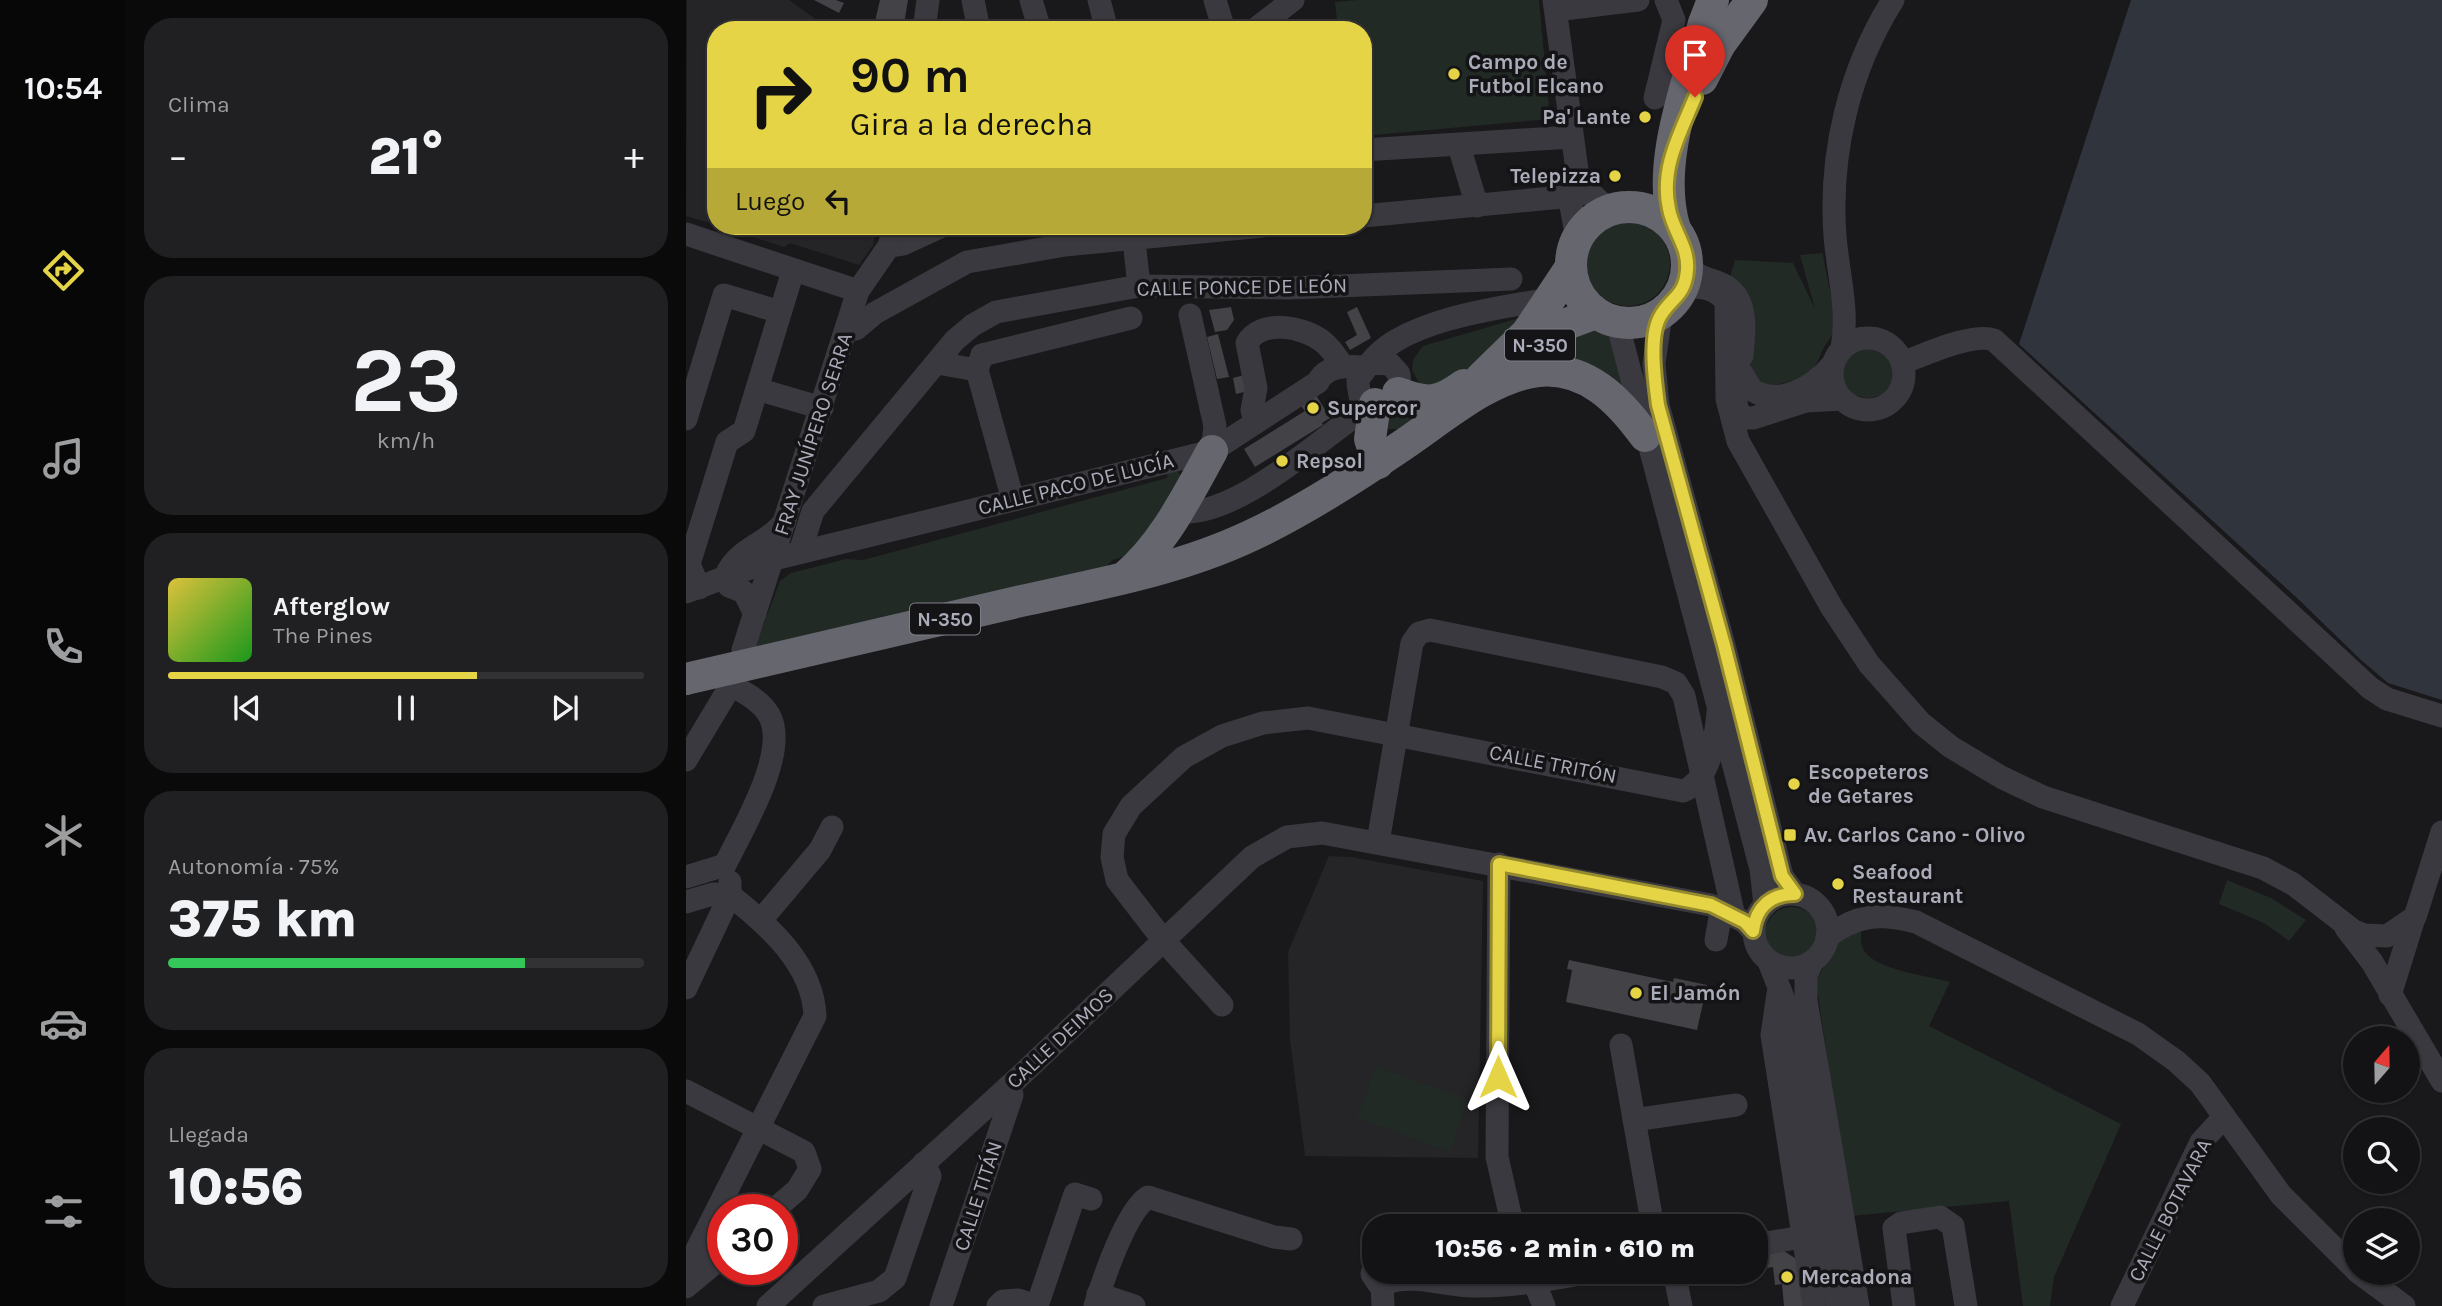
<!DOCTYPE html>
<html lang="es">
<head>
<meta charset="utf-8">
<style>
  body { margin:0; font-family:Karla,sans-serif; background:#202022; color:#f1f3f6; height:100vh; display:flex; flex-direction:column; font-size:26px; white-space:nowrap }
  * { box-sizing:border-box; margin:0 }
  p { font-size:23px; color:#9d9ea0 }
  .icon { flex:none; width:38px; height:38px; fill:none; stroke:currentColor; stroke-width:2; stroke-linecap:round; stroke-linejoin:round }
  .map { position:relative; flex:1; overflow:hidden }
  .drawer { display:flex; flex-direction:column; gap:18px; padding:18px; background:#0a0a0b; width:560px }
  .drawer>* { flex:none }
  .guide { position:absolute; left:21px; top:21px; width:665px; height:214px; border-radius:28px; box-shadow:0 2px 5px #0004,0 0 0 2px #323234; background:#e5d445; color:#111; overflow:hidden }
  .needle { width:46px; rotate:20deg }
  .tools { position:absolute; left:1657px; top:1026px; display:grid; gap:14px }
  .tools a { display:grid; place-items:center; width:77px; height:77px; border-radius:50%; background:#131214; box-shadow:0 2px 5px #0004,0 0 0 2px #323234; font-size:35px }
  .speed { position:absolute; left:21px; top:1194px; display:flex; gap:14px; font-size:35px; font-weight:700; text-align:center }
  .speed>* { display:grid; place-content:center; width:91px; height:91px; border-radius:50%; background:#131214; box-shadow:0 2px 5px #0004,0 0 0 2px #323234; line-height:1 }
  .speed .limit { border:10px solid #d22; background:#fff; color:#111 }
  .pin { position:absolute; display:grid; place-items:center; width:60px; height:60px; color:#fff; margin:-72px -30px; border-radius:50% 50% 50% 0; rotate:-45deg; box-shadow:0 0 7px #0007 }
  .pin .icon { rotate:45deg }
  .me { position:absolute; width:77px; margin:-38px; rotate:0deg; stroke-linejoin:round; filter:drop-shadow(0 0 5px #0008) }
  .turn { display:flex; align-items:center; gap:24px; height:147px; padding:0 28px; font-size:32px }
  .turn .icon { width:91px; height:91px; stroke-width:2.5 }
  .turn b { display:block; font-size:49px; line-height:60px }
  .then { display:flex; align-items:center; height:66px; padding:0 28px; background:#0003; gap:14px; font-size:26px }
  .big { font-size:52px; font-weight:800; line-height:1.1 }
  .drawer .widget { flex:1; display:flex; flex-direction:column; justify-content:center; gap:10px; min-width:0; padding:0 24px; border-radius:28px; background:#202022 }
  .drawer .dial { align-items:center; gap:0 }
  .dial b { font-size:91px; line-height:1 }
  .song { display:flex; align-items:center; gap:21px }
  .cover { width:84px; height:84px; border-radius:10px; background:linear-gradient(135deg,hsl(50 70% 55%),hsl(120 70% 35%)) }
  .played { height:7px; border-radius:4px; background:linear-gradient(90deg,#e5d445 65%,#323234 65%) }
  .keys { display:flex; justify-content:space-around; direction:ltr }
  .heat { display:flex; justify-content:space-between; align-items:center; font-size:38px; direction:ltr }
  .charge { height:10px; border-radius:5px; background:linear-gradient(90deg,#34c759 75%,#323234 0) }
  .trip { position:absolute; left:676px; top:1214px; width:406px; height:70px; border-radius:28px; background:#131214; box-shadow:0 2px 5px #0004,0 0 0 2px #323234; font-weight:800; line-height:70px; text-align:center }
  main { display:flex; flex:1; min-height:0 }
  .dock { display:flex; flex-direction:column; width:126px; justify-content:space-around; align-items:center; background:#080708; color:#9d9ea0 }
  .dock .icon { width:49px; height:49px }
  .dock .on { color:#e5d445 }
  .dock b { font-size:32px; color:#f1f3f6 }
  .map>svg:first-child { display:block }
  .built { fill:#252427 }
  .green { fill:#222a25 }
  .water { fill:#2f343d }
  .building { fill:#434247 }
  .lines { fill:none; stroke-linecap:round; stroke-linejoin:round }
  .minor { stroke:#3a393f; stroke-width:23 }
  .highway { stroke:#66666f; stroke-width:32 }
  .route-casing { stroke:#958a2d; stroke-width:18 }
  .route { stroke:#e5d445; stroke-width:12 }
  .poi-dot { fill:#e5d445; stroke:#141315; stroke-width:2.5 }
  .labels { text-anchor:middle; stroke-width:7; stroke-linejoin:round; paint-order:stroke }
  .shield { fill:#141315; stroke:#7e7e88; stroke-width:2 }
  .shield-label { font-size:19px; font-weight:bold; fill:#abacb9 }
  .poi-label { font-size:21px; font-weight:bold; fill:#abacb9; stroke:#141315; text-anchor:start }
  .street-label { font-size:21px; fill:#abacb9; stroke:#141315 }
</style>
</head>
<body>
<main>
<nav class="dock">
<b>10:54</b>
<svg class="icon on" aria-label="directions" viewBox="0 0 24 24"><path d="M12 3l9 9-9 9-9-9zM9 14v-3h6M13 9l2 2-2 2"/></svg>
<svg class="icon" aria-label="music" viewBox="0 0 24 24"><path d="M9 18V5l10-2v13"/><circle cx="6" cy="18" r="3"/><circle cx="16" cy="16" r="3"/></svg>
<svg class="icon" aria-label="phone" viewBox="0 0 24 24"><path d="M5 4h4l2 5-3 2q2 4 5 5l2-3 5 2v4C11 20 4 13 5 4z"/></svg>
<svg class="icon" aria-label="climate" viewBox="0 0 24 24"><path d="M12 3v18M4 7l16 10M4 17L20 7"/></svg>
<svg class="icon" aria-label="car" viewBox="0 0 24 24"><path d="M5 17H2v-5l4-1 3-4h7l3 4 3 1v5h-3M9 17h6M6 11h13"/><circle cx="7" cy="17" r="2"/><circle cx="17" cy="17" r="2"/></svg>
<svg class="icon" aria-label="filters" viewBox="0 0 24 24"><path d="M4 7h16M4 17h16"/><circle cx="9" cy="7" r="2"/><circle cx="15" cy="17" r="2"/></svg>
</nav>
<section class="drawer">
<div class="widget"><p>Clima</p>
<div class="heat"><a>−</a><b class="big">21°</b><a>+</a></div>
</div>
<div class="widget dial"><b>23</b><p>km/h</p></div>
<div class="widget">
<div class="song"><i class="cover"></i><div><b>Afterglow</b><p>The Pines</p></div></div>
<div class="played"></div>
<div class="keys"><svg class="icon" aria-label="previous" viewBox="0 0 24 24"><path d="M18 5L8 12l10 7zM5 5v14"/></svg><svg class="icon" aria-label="pause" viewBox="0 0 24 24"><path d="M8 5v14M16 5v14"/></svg><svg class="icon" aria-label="next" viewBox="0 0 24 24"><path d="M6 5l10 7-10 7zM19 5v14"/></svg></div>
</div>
<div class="widget"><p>Autonomía · 75%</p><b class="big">375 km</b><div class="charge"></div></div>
<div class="widget"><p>Llegada</p><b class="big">10:56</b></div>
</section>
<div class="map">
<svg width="1756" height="1306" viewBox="0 0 1756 1306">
  <rect width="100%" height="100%" fill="#19181a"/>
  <!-- built -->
  <g class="built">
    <path d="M1 0H103L145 30H30V225L0 216Z"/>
    <path d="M31 226H191L187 245 173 265 104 243 98 247Z"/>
    <path d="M643 856 665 857 797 881 792 1158 619 1156 604 1040 602 952Z"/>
  </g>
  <!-- green -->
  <g class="green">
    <path d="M671 0H853L864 119 677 136V30H652L649 2Z"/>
    <circle cx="942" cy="264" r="42"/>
    <path d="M1137 253C1139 275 1152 313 1147 333 1145 339 1139 344 1136 351 1129 371 1120 378 1098 383 1081 388 1072 383 1064 367L1065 357 1044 277 1049 260 1107 263 1129 309 1114 255Z"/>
    <path d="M840 316 783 370 756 388 734 385 726 370 727 360 737 346Z"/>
    <path d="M913 328 926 340 941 402 859 365 865 343Z"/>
    <circle cx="1182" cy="372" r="26"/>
    <path d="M711 409 734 414 712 429H698C698 418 702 413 711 409Z"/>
    <path d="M490 469 496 478 448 553 427 560 416 570 68 650 94 581 105 573 160 559 177 560 481 478 482 470Z"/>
    <path d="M1541 880 1585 898 1620 920 1603 941 1578 923 1533 904Z"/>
    <circle cx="1106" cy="934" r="27"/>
    <path d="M1176 926C1175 935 1173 945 1180 953 1193 970 1243 976 1264 982L1243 1026 1435 1124 1368 1277 1364 1306H1337L1323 1201 1165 1216 1130 982 1149 944Z"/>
    <path d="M690 1066 782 1100 764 1152 671 1118Z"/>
  </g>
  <!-- water -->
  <path class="water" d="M1445 0H1756V700L1702 683 1675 660 1611 598 1333 344Z"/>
  <!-- building -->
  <g class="building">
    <path d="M128 0H150L158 3 153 13Z"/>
    <path d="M194 0H222L217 30H187Z"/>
    <path d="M545 307 548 320 541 330 529 332 523 310Z"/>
    <path d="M671 307 685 338 664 350 659 342 671 335 661 312Z"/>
    <path d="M532 334 543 377 531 379 521 337Z"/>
    <path d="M562 374 566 390 550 394 547 378Z"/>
    <path d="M630 395 644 418 636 423 637 425 569 467 558 449 619 411 614 405Z"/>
    <path d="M883 960 987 982 988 978 1021 985 1011 1030 880 1002 886 970 881 969Z"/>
    <path d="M1098 1251 1112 1260 1119 1306H1098L1096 1284 1089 1285 1087 1267 1069 1270V1257Z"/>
  </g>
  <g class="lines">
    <!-- minor -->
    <g class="minor">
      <path d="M287 0 293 30"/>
      <path d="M345 0 354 30"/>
      <path d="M413 0 421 30"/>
      <path d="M529 0 538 30"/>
      <path d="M868 0 894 192"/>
      <path d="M870 10 952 0"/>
      <path d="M238 30 242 0"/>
      <path d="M568 30 607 0"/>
      <path d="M969 98 988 20 980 0"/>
      <path d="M773 146 791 206"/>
      <path d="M677 150 886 137"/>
      <path d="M894 192 907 195 924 211"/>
      <path d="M677 216 876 197 886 199"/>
      <path d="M440 231 448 240 453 286"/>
      <path d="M0 234 172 291"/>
      <path d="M891 239 885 206 888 195 894 192"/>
      <path d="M203 246 217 244 256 226"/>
      <path d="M1002 266C1010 276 1019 278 1031 282 1064 294 1058 328 1056 356"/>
      <path d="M997 289C1013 285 1030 288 1040 302L1041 399 1052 441 1146 608 1183 664 1235 723 1265 747 1315 777 1357 797 1577 868 1607 884 1668 931 1678 935 1701 936 1729 917 1756 832"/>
      <path d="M975 314 968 364 972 405 1038 645 1096 876 1109 894"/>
      <path d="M504 315 529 426 526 451"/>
      <path d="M931 322 1075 869 1079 905"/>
      <path d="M160 330 170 329 189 313 281 262 379 245 577 226"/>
      <circle cx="1182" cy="374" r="36"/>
      <path d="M1156 348C1163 310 1152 274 1149 236 1143 154 1163 70 1207 0"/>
      <path d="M251 363 291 370 327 500"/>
      <path d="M684 363C715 320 815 307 865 299"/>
      <path d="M1216 363C1238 355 1287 332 1308 340L1684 688 1701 699 1756 716"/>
      <path d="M291 370 296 355 445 318"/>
      <path d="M1055 372 1066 390C1095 407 1127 387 1147 364"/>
      <path d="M71 389 136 408"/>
      <path d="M1049 394 1051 409 1057 418H1067L1120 401 1156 399"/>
      <path d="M0 419 38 295 94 312"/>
      <path d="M569 423 566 410 570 388 561 343C575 319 616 326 636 341 645 348 651 357 657 367"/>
      <path d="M491 512C547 518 625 447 669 416 681 401 671 395 672 379L684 363 704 364 713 374 714 387 702 402"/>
      <path d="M114 552 127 511 269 340 287 325 310 312 453 286 603 288 825 279"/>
      <path d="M42 571C55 547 83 543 99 521"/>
      <path d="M43 586 58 592 69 614"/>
      <path d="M13 588 3 564 41 442 58 431 107 271"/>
      <path d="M0 592 88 559 526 451 632 382C640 365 661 366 678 367"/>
      <path d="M57 650 172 291 203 246 209 226"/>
      <path d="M0 760 45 685C58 692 75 701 83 715 104 751 56 830 39 865L0 877"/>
      <path d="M692 842 726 643 733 633 744 630 976 677 990 683 998 696 1048 916"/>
      <path d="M813 864 811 1157 827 1227"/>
      <circle cx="1105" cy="931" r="37"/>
      <path d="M0 902 27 894 44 895"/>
      <path d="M75 920 134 850 146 827"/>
      <path d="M1660 928 1686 962 1756 1081"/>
      <path d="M1141 937C1171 914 1195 913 1230 922L1452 1034 1490 1061 1514 1083 1595 1195 1670 1270"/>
      <path d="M1030 940 1035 912"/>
      <path d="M1083 962 1100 1005 1151 1306"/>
      <path d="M1126 962 1120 976V1001L1172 1306"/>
      <path d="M0 988 44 895V882"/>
      <path d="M1092 994 1086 1035 1128 1306"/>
      <path d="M1704 995 1728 918"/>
      <path d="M536 1005 478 941 431 880 426 857 428 834 445 806 498 757 536 736 577 723 622 718 997 791C1027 780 1031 728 1033 701"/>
      <path d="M935 1045 967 1227"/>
      <path d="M0 1091 118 1152 124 1169 111 1190 89 1209"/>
      <path d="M948 1120 1050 1105"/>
      <path d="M1069 1245 1116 1237"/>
      <path d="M688 1266 686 1274 692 1283 703 1282 707 1273"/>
      <path d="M0 1271 129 1016C127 964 82 925 44 895"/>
      <path d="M844 1272 858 1306"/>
      <path d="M988 1272 995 1306"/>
      <path d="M1672 1272 1718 1306"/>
      <path d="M703 1282C730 1274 760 1286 788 1286 827 1287 867 1279 906 1272"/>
      <path d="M696 1284 697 1306"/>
      <path d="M0 1287 37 1256"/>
      <path d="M412 1294 448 1306"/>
      <path d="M82 1306 332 1078 566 857 601 837 636 833 1025 905 1059 922 1067 931"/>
      <path d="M138 1306 193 1291 209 1278 244 1176 238 1163"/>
      <path d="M255 1306 326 1095 322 1087"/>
      <path d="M312 1306 317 1301 332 1300 350 1306"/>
      <path d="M351 1306 389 1194 405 1199"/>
      <path d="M409 1306C417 1280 440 1211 462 1197L588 1237 605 1239"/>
      <path d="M1218 1306 1208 1228 1215 1223 1254 1217 1267 1226 1280 1306"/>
      <path d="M1436 1306 1515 1142 1538 1117"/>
    </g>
    <!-- highway -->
    <g class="highway">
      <path d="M1016 79 1034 44 1066 0"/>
      <circle cx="943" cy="265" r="58"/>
      <path d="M989 229C969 166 1001 86 1018 23L1027 0"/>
      <path d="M837 360 883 323 910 313"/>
      <path d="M712 393C742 404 752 404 778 385"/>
      <path d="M785 395 795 378 841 333 885 267"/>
      <path d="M689 404 684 439 692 463"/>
      <path d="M439 577C478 544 501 496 526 451"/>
      <path d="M0 679C112 653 224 627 335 601 412 584 492 570 564 536 616 512 667 479 714 447 755 420 802 377 852 371 900 366 933 400 959 436"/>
    </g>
  </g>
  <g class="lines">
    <defs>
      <path id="route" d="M812 1077 813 864 1025 905 1059 922 1067 931C1070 907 1085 894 1109 894L1096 876 1038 645 972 405C969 382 962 335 975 315 986 297 999 296 1001 270 1003 247 987 231 983 209 974 168 994 134 1009 97"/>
    </defs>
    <!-- route casing -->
    <use href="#route" class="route-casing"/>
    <!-- route -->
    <use href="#route" class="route"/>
  </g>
  <!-- markers -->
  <g class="poi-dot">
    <circle cx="768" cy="74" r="7"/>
    <circle cx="959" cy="117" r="7"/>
    <circle cx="929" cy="176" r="7"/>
    <circle cx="627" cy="408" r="7"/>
    <circle cx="596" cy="461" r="7"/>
    <circle cx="1108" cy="784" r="7"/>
    <rect x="1097" y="828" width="14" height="14" rx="3.5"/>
    <circle cx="1152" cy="884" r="7"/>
    <circle cx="950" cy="993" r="7"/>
    <circle cx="1101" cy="1277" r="7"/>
  </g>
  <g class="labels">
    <!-- shield labels -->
    <g class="shield">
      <rect x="819" y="329.5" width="70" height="31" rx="5"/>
      <rect x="224" y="603.5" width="70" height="31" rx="5"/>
    </g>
    <g class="shield-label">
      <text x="854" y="352">N-350</text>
      <text x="259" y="626">N-350</text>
    </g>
    <!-- poi labels -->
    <g class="poi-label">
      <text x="782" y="69">Campo de<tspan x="782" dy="24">Futbol Elcano</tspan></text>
      <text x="945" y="124" text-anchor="end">Pa' Lante</text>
      <text x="915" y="183" text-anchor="end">Telepizza</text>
      <text x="641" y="415">Supercor</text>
      <text x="610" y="468">Repsol</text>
      <text x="1122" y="779">Escopeteros<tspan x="1122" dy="24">de Getares</tspan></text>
      <text x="1118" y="842">Av. Carlos Cano - Olivo</text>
      <text x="1166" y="879">Seafood<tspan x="1166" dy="24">Restaurant</tspan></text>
      <text x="964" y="1000">El Jamón</text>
      <text x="1115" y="1284">Mercadona</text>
    </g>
    <!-- street labels -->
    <g class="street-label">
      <text transform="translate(556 287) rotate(-1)" y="7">CALLE PONCE DE LEÓN</text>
      <text transform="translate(127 434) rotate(-72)" y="7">FRAY JUNÍPERO SERRA</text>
      <text transform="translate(390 484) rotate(-14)" y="7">CALLE PACO DE LUCÍA</text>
      <text transform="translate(867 764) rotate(11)" y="7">CALLE TRITÓN</text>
      <text transform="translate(374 1038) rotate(-43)" y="7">CALLE DEIMOS</text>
      <text transform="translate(292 1196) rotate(-72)" y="7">CALLE TITÁN</text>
      <text transform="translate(1484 1210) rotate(-63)" y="7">CALLE BOTAVARA</text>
    </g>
  </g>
</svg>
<div class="tools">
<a><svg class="needle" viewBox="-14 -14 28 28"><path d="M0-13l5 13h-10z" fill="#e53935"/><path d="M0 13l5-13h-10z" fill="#9d9ea0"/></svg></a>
<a><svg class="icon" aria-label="search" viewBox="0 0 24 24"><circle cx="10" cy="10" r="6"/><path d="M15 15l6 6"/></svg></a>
<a><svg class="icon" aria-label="layers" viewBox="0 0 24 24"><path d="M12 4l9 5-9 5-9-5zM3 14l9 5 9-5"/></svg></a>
</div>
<div class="speed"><div class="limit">30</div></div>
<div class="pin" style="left:1009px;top:97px;background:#d93025"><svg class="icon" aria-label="arrive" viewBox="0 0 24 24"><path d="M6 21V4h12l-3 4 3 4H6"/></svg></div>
<svg class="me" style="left:812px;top:1077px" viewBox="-20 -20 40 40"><path d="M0-17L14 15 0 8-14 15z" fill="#e5d445" stroke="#fff" stroke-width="4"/></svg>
<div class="trip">10:56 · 2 min · 610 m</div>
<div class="guide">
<div class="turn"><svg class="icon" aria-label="right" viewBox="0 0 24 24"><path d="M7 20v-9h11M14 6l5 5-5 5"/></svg><div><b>90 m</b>Gira a la derecha</div></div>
<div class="then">Luego<svg class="icon" aria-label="left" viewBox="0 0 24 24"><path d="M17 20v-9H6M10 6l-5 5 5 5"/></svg></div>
</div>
</div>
</main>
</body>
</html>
